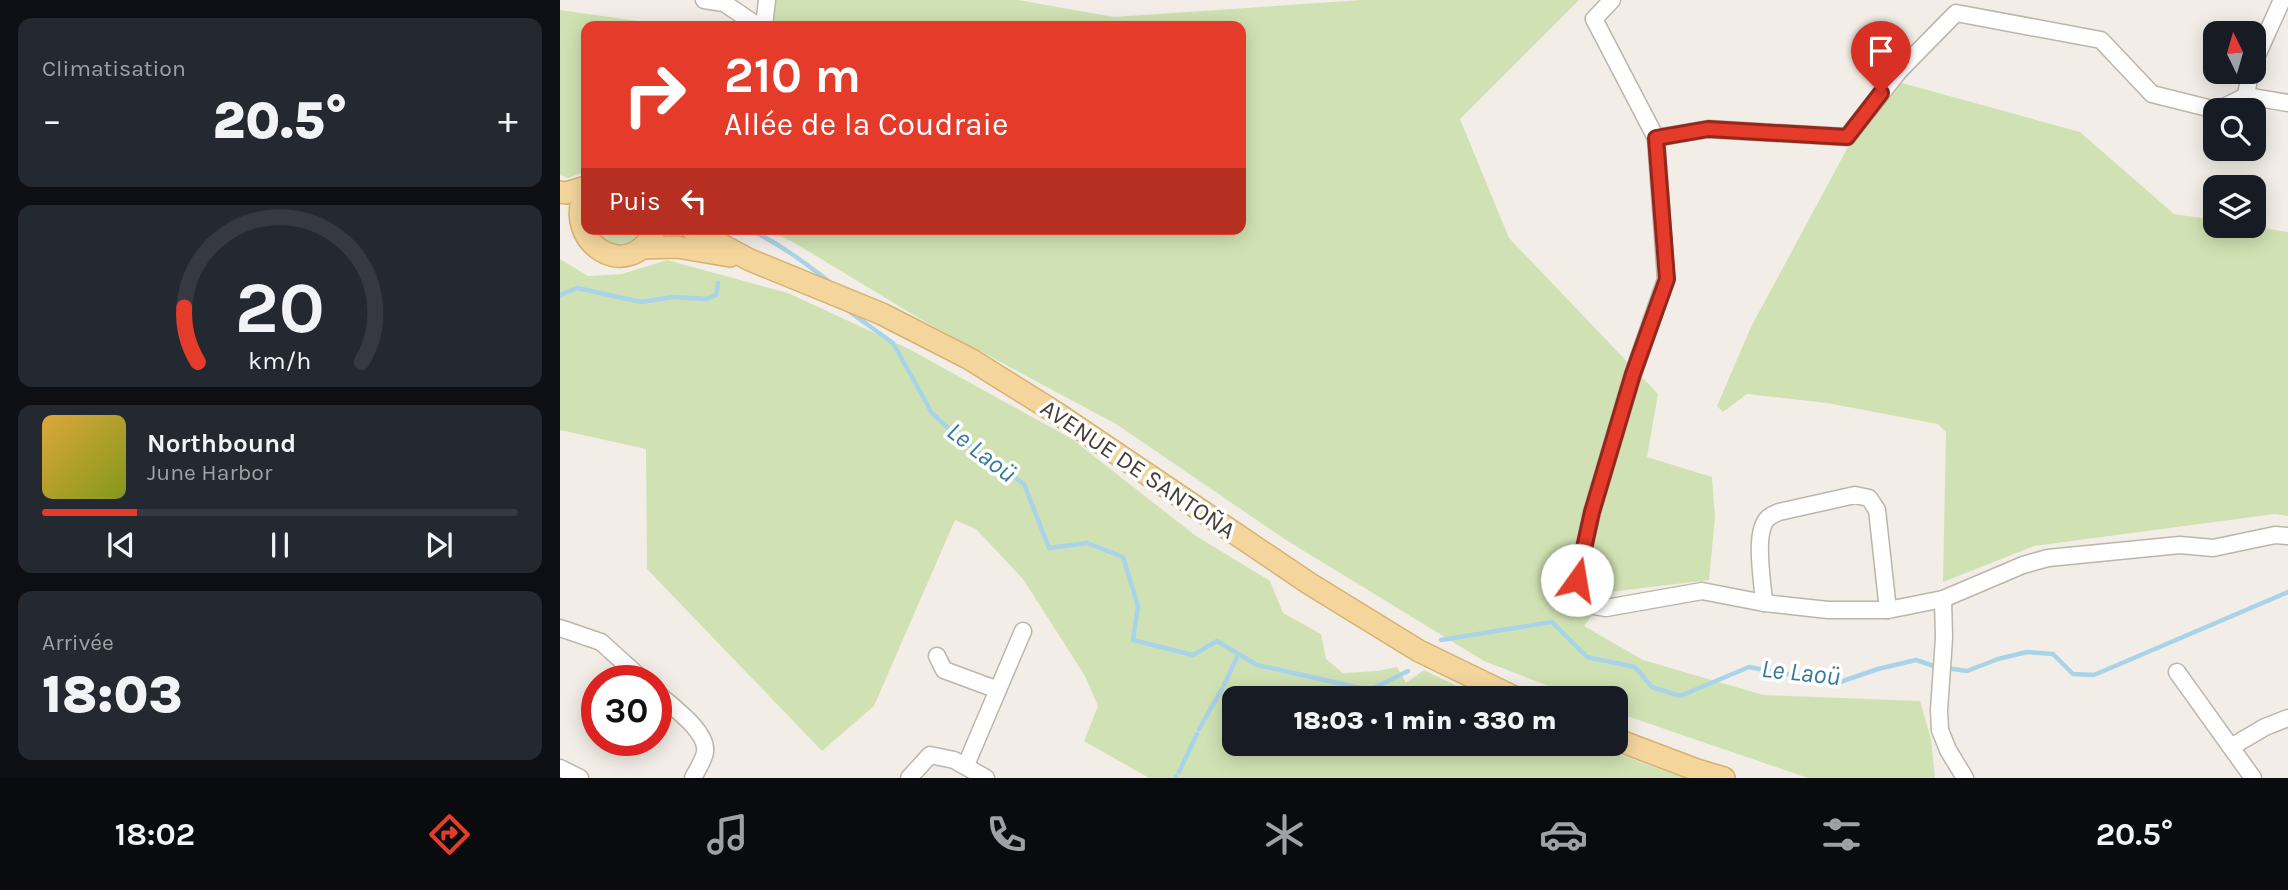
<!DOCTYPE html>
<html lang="fr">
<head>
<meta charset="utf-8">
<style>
  body { margin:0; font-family:Karla,sans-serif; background:#242831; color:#f1f3f6; height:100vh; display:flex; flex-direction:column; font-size:26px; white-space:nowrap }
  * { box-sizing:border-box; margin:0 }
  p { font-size:23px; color:#9ea1a6 }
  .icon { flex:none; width:38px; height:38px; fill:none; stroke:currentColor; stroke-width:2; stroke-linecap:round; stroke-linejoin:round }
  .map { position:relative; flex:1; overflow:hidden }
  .side { display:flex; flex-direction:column; gap:18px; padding:18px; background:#0d0f14; width:560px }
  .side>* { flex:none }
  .top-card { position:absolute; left:21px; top:21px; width:665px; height:214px; border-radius:14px; box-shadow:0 4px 18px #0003; background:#e53b2a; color:#fff; overflow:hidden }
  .needle { width:46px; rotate:355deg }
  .controls { position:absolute; left:1643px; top:21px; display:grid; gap:14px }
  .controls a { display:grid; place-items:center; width:63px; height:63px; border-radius:14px; background:#171b24; box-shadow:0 4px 18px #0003; font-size:35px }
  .speed { position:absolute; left:21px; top:665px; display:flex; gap:14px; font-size:35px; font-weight:700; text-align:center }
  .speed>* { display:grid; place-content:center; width:91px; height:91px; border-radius:50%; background:#171b24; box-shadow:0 4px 18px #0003; line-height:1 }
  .speed .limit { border:10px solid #d22; background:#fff; color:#111 }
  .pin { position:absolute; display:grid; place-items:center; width:60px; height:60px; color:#fff; margin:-72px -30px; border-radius:50% 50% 50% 0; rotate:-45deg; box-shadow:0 0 7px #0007 }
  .pin .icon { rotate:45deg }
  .me { position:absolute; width:77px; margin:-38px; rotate:13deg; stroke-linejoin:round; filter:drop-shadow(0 0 5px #0008) }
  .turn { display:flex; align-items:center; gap:24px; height:147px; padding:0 28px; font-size:32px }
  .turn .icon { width:91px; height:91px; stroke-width:2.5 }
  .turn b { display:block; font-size:49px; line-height:60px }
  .then { display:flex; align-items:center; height:66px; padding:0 28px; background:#0003; gap:14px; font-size:26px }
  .big { font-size:52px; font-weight:800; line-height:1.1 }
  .side .tile { flex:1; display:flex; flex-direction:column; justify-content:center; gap:10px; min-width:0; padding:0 24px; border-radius:14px; background:#242831 }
  .side .dial { align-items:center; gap:0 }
  .dial svg { height:182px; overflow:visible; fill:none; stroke:#363941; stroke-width:7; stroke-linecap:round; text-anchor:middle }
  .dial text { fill:#f1f3f6; stroke:none }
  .song { display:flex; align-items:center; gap:21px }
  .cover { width:84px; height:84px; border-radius:10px; background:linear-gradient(135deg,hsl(40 70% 55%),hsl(70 70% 35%)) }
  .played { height:7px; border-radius:4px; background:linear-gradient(90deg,#e53b2a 20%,#363941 20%) }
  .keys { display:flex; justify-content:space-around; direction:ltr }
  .heat { display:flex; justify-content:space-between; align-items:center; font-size:38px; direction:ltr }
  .trip { position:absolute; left:662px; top:686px; width:406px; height:70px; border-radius:14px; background:#171b24; box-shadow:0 4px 18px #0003; font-weight:800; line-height:70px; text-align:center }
  .menu { display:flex; height:112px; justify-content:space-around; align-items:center; background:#090b0e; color:#9ea1a6 }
  .menu .icon { width:49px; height:49px }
  .menu .active { color:#e53b2a }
  .menu b { font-size:32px; color:#f1f3f6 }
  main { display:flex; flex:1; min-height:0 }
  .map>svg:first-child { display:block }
  .green { fill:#d0e2b3 }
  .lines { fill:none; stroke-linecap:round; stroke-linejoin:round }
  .stream { stroke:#a9d3e9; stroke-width:4.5 }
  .minor-casing { stroke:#bcb5aa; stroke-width:19 }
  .major-casing { stroke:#d8b16f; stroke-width:24 }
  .minor { stroke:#fff; stroke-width:16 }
  .major { stroke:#f4d69d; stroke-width:21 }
  .route-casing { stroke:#95261b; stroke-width:18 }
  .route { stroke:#e53b2a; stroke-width:12 }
  .labels { text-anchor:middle; stroke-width:7; stroke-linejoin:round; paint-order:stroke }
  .street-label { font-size:24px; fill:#443e37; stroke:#fff }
  .water-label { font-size:26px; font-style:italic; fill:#387a9e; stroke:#fff }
</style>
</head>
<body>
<main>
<section class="side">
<div class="tile"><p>Climatisation</p>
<div class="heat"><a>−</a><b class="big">20.5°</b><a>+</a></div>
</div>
<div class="tile dial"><svg viewBox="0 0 100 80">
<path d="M14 69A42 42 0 1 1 86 69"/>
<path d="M14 69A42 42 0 0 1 8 45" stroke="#e53b2a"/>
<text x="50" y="56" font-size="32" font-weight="700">20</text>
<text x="50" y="72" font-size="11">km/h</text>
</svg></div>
<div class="tile">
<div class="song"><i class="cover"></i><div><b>Northbound</b><p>June Harbor</p></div></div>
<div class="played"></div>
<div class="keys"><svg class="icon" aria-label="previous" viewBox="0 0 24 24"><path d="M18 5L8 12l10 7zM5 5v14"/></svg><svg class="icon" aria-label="pause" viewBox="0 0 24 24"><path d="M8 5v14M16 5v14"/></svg><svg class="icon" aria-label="next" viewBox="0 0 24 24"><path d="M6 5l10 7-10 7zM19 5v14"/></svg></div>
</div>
<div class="tile"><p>Arrivée</p><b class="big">18:03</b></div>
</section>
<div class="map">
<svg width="1728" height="778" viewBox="0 0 1728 778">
  <rect width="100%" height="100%" fill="#f2eee7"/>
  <!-- green -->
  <g class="green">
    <path d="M213 0H458L554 17 801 0H1019L900 119 949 238 1098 394 1087 457 1152 477 1155 517 1149 580 1050 592 1024 626 1083 660 1203 695 1360 701 1371 739 1375 778H1248L1055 712V698H1020L924 661 726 540 556 424 362 320 233 242 205 229H681V26H210Z"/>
    <path d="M0 10 113 26H26V171L8 178 0 175Z"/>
    <path d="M1342 83 1520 132 1614 214 1655 220 1656 226H1690L1728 232V516L1715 514 1474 546 1383 582 1386 432 1378 424 1267 403 1187 394 1163 412 1157 406 1191 327 1288 147Z"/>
    <path d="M30 229H84C75 245 62 246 46 245Z"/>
    <path d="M0 259 28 276 62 274 107 260 228 293 349 349 512 439 636 536 710 581 723 613 761 634 766 659 783 673 817 671 837 667 846 683 864 670 921 698H674V744H1029L1126 778H589L524 741 538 706 525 676 463 579 416 529 395 520 314 706 262 751 87 569 86 449 0 430Z"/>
  </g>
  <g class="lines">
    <!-- stream -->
    <g class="stream">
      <path d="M188 229C219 243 245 263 271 283"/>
      <path d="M0 295 17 288 81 302 113 297 147 299 156 295 158 283"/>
      <path d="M287 310 333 343 372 413 401 440 464 484 489 548 527 543 563 557 578 606 573 640 633 655 657 641 697 665 810 690 848 671"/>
      <path d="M881 640 992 622 1027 657 1075 667 1092 687 1120 696 1189 667 1263 681 1280 682 1318 669 1356 660 1377 667"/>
      <path d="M1386 668 1407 671 1438 659 1467 652 1493 654 1513 674 1534 675 1728 592"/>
      <path d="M664 685 678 655"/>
      <path d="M639 729 662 689"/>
      <path d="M619 772 637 734"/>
      <path d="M616 778V776"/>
    </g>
    <defs>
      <g id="minor">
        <path d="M144 0 164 3 198 26"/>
        <path d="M1052 0 1034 19 1096 138 1106 279 1073 374 1032 512 1017 580 1019 600 1028 605 1046 608 1142 591 1204 603 1268 610H1328L1383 599 1463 565 1488 558 1620 545 1653 548 1715 535 1728 536"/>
        <path d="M204 26 207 0"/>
        <path d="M1694 62 1722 0"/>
        <path d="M1686 96 1690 72"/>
        <path d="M1658 110 1686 96 1728 103"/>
        <path d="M1096 138 1148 129 1287 137 1339 71 1396 13 1541 40 1592 94 1656 110"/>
        <path d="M1383 599 1384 638 1379 710 1380 730 1388 750 1405 778"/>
        <path d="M1204 603C1203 583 1193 532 1208 518 1211 515 1215 514 1219 512L1295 495 1309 498 1317 510 1328 610"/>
        <path d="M0 628 41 642 84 681"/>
        <path d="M377 656 384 670 438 690"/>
        <path d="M1617 672 1693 778"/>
        <path d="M96 692C110 705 148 731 145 752 144 760 137 770 133 778"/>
        <path d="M1671 747 1705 727 1728 718"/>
        <path d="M406 765 463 631"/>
        <path d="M0 768 20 778"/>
        <path d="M349 778 370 755 394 760 426 778"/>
      </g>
      <g id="major">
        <path d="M0 192 6 193 26 187"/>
        <path d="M26 192C0 241 70 287 95 229"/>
        <path d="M132 229 190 260 322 314 410 359 498 414 750 584 859 651 956 698"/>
        <path d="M82 248 117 247 170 256"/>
        <path d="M1055 739 1137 770 1164 778"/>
      </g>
    </defs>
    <!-- minor casing -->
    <use href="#minor" class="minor-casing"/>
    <!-- major casing -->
    <use href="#major" class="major-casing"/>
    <!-- minor -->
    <use href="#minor" class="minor"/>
    <!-- major -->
    <use href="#major" class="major"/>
  </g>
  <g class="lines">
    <defs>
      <path id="route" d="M1017 580 1032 512 1073 374 1107 279 1096 138 1148 129 1287 137 1321 93"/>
    </defs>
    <!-- route casing -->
    <use href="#route" class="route-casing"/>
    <!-- route -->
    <use href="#route" class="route"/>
  </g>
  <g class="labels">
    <!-- street labels -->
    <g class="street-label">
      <text transform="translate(578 469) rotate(34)" y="8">AVENUE DE SANTOÑA</text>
    </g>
    <!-- water labels -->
    <g class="water-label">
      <text transform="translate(422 452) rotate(38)" y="9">Le Laoü</text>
      <text transform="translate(1241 672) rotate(6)" y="9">Le Laoü</text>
    </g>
  </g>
</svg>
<div class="controls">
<a><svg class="needle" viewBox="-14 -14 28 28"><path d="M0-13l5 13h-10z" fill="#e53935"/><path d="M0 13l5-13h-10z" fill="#9ea1a6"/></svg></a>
<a><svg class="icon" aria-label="search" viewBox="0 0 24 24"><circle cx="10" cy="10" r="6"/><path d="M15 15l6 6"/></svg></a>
<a><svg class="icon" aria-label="layers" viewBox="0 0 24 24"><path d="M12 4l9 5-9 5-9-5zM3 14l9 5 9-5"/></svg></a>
</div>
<div class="speed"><div class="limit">30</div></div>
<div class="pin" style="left:1321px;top:93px;background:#d93025"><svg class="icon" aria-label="arrive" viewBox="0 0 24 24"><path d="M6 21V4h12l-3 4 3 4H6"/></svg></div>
<svg class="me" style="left:1017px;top:580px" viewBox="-20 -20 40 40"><circle r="19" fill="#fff"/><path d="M0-13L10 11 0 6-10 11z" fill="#e53b2a"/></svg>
<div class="trip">18:03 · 1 min · 330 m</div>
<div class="top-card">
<div class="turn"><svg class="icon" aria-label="right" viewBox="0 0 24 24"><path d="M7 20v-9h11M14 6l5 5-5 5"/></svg><div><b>210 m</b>Allée de la Coudraie</div></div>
<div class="then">Puis<svg class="icon" aria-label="left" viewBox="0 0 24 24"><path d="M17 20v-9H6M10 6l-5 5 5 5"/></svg></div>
</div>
</div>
</main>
<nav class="menu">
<b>18:02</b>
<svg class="icon active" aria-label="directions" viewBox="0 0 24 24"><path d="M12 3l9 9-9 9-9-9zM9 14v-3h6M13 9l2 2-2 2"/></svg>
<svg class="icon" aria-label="music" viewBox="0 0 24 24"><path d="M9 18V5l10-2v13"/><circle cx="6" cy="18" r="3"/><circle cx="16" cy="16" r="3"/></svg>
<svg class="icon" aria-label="phone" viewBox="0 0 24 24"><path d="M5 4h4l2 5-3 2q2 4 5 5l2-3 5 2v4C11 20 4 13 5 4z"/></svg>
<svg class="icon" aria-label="climate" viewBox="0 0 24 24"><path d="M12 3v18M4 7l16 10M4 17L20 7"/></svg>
<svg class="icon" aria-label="car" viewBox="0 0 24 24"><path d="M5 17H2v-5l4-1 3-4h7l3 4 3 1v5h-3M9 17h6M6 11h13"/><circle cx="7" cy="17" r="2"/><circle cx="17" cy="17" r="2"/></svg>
<svg class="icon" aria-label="filters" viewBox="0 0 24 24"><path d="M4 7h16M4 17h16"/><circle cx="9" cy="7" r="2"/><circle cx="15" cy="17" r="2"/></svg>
<b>20.5°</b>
</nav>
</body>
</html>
